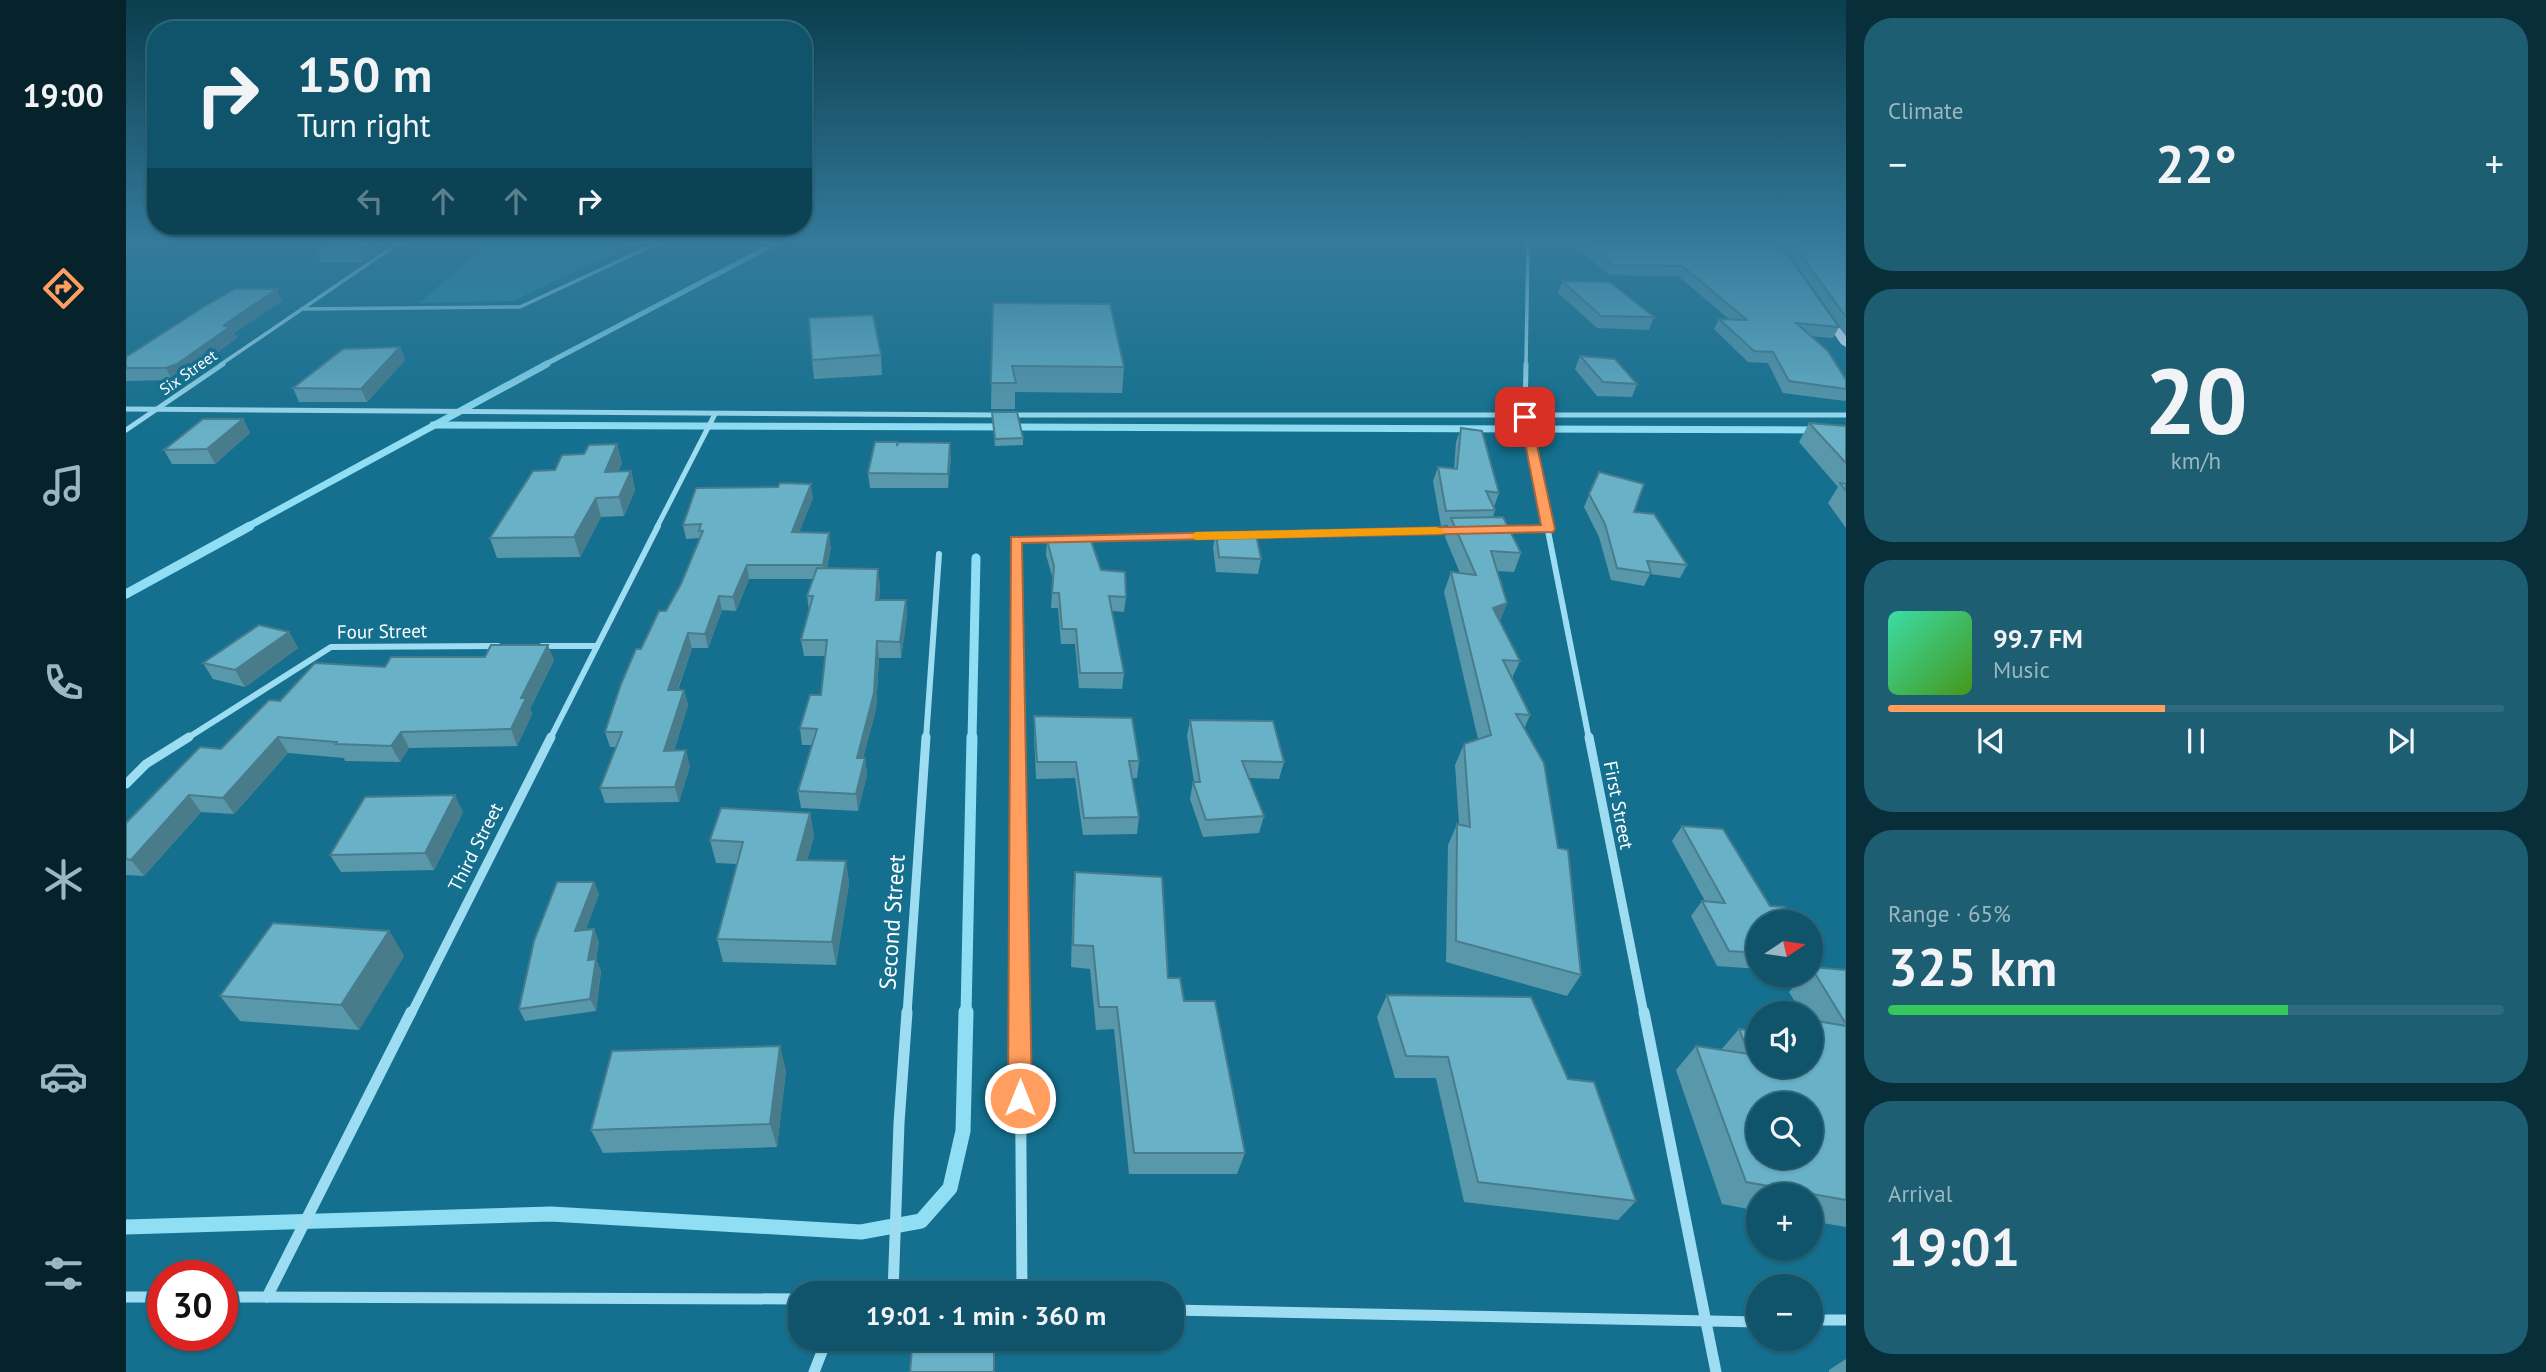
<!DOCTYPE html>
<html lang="en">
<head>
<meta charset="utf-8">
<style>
  body { margin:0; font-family:"PT Sans",sans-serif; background:#1d5e72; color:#f1f3f6; height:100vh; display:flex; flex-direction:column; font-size:26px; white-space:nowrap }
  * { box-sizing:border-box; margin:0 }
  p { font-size:23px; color:#9bb7c1 }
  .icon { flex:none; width:38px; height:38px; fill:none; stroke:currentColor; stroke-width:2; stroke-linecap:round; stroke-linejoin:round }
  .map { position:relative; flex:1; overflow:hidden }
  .details { display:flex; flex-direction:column; gap:18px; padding:18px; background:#082e3a; width:700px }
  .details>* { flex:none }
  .guide { position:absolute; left:21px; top:21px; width:665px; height:214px; border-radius:28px; box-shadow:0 2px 5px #0004,0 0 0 2px #2f6a7e; background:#0f546a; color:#f1f3f6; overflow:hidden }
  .needle { width:46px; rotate:77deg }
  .controls { position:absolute; left:1620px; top:910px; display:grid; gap:14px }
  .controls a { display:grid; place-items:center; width:77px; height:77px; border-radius:50%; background:#0f546a; box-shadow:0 2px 5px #0004,0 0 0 2px #2f6a7e; font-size:35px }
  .speed { position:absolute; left:21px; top:1260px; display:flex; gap:14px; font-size:35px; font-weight:700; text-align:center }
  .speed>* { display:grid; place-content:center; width:91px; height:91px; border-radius:50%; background:#0f546a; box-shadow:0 2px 5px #0004,0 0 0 2px #2f6a7e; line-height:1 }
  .speed .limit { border:10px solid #d22; background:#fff; color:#111 }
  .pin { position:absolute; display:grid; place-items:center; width:60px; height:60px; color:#fff; margin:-30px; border-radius:14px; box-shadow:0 4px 10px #0006 }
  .me { position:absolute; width:77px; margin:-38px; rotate:0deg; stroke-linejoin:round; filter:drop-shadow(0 0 5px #0008) }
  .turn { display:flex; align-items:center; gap:24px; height:147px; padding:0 35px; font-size:32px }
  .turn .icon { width:91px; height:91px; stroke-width:2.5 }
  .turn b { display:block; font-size:49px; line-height:60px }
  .lanes { display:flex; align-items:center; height:66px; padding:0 35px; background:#0003; justify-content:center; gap:35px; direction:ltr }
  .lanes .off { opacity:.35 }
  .big { font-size:52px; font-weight:700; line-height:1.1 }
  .details .card { flex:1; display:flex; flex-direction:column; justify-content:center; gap:10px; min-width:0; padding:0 24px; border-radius:28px; background:#1d5e72 }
  .details .dial { align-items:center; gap:0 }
  .dial b { font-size:91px; line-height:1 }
  .song { display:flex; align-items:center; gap:21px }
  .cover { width:84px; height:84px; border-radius:10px; background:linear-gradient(135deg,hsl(160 70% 55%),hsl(100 70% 35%)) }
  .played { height:7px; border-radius:4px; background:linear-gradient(90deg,#ff9e5e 45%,#2f6a7e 45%) }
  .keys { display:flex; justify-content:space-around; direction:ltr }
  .heat { display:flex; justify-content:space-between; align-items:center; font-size:38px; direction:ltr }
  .charge { height:10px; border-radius:5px; background:linear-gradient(90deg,#34c759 65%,#2f6a7e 0) }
  .trip { position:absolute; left:662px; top:1281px; width:396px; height:70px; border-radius:28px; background:#0f546a; box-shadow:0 2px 5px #0004,0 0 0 2px #2f6a7e; font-weight:700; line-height:70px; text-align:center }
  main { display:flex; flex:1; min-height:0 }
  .dock { display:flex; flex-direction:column; width:126px; justify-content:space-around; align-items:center; background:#06222a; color:#9bb7c1 }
  .dock .icon { width:49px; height:49px }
  .dock .selected { color:#ff9e5e }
  .dock b { font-size:32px; color:#f1f3f6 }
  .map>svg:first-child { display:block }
  .green { fill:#228bab }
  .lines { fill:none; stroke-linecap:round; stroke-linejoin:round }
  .stream-far4 { stroke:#90def4; stroke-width:5 }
  .stream-far3 { stroke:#90def4; stroke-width:7 }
  .stream-far2 { stroke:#90def4; stroke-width:9 }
  .stream-far1 { stroke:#90def4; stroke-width:11 }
  .stream { stroke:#90def4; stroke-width:15 }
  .street-far4 { stroke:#9eddf1; stroke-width:3.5 }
  .street-far3 { stroke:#9eddf1; stroke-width:5 }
  .street-far2 { stroke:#9eddf1; stroke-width:6 }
  .street-far1 { stroke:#9eddf1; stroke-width:9 }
  .street { stroke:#9eddf1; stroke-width:11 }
  .primary { fill:#e8f8ff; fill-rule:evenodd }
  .wall { fill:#5998ab }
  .shaded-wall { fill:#497c8b }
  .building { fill:#68b1c7; stroke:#497c8b; stroke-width:2; fill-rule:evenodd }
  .route { fill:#ff9e5e; stroke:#a6673d; stroke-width:2 }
  .slow { fill:#f59e0b }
  .labels { text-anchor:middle; stroke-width:7; stroke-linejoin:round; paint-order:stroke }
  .far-street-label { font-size:16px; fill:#fff; stroke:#14708e }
  .street-label { font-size:19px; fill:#fff; stroke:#14708e }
  .near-street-label { font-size:23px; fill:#fff; stroke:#14708e }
</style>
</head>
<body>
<main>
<nav class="dock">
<b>19:00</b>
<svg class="icon selected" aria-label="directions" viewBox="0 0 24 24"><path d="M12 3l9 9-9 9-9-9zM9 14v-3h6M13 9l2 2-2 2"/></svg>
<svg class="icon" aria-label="music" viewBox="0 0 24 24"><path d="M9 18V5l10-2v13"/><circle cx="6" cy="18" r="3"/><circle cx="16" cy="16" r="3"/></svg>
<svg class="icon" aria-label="phone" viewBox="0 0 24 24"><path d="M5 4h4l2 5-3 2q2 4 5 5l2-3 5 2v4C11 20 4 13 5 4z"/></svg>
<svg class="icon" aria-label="climate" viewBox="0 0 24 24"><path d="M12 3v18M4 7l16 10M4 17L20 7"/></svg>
<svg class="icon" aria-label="car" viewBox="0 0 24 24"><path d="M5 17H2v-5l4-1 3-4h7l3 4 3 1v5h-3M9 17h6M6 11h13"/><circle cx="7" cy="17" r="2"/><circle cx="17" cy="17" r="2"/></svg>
<svg class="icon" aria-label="filters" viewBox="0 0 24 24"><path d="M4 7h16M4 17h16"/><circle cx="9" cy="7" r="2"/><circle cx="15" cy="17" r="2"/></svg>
</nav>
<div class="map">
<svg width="1720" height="1372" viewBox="0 0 1720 1372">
  <rect width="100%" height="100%" fill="#14708e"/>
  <!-- green -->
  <path class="green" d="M367 240H516L387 301 293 303Z"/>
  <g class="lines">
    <!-- stream-far4 -->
    <path class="stream-far4" d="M418 365 656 240"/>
    <!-- stream-far3 -->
    <g class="stream-far3">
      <path d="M307 425 1693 430"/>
      <path d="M121 527 421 364"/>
    </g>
    <!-- stream-far2 -->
    <g class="stream-far2">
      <path d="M0 594 124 526"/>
      <path d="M846 739 850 558"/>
    </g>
    <!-- stream-far1 -->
    <path class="stream-far1" d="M840 1014 846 737"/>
    <!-- stream -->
    <path class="stream" d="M0 1227 425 1214 735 1232 795 1221 824 1188 837 1131 840 1012"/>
    <!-- street-far4 -->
    <g class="street-far4">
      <path d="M176 309 394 307 538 240"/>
      <path d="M94 365 277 240"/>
      <path d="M1400 365 1402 240"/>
    </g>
    <!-- street-far3 -->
    <g class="street-far3">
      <path d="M1400 364 1399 417 1421 527"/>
      <path d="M0 409 872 415"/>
      <path d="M884 415H1720"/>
      <path d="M0 430 97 364"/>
      <path d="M531 527 589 414"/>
    </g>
    <!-- street-far2 -->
    <g class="street-far2">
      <path d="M1421 526 1463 739"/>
      <path d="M1374 530 1423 529"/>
      <path d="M1122 535 1327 531"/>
      <path d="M416 646H471"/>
      <path d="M60 739 205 647 372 646"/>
      <path d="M424 739 532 526"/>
      <path d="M800 739 813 554"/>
      <path d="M892 739 890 540 1096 535"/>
    </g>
    <!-- street-far1 -->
    <g class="street-far1">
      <path d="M892 737 894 1014"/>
      <path d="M1463 737 1518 1014"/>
      <path d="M0 784 20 764 63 737"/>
      <path d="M285 1014 425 737"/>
      <path d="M781 1014 800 737"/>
    </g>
    <!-- street -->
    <g class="street">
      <path d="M894 1012 896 1293"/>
      <path d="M1518 1012 1590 1372"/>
      <path d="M767 1293 773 1123 781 1012"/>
      <path d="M0 1297H37"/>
      <path d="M96 1297 674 1299"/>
      <path d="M141 1297 285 1012"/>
      <path d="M1045 1310 1633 1322"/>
      <path d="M1685 1320H1720"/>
      <path d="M688 1372 701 1339"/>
    </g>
    <!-- primary -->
    <path class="primary" d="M1695 310H1701L1720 336V347L1715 344 1693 312Z"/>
  </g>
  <!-- wall -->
  <g class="wall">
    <path d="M1440 240H1651L1713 327 1707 338 1684 336 1720 380V400L1719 401 1657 393 1642 363 1622 362 1588 329 1593 319H1603L1552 276 1484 275Z"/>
    <path d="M1653 240H1720V335Z"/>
    <path d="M254 250 236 263H195L191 252Z"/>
    <path d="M1436 281 1528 317 1523 330 1471 328 1432 293Z"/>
    <path d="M156 301 108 333 111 338 58 377 46 380 0 381V357Z"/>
    <path d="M867 303 998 367 996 393 889 392V409H865Z"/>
    <path d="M274 347 279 360 241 402H173L167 388Z"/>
    <path d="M755 355 756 375 688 379 686 360Z"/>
    <path d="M1454 356 1511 384 1506 397 1471 396 1449 369Z"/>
    <path d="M866 412 897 438V445L869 446Z"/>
    <path d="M117 419 124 433 89 464H46L38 450Z"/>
    <path d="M1683 423 1720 426V528L1702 503 1712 487 1673 442Z"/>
    <path d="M1335 428 1373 493 1368 507 1369 510 1367 517 1395 553 1388 572 1371 571 1381 603 1374 621 1394 661 1386 678 1404 715 1398 729 1432 848 1455 975 1441 996 1320 962 1322 845 1331 824H1333L1329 765 1338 744 1352 739 1318 592 1325 572 1334 573 1319 537 1322 525 1315 526 1307 481 1312 467 1328 469 1330 442Z"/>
    <path d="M491 444 496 463 492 471H505L509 490 498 516 475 517 454 557 371 558 364 538 429 470 458 454Z"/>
    <path d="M771 446 825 457 822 488H744L742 473Z"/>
    <path d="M1473 472 1508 512 1561 565 1554 578 1524 574 1518 586 1485 580 1473 537 1458 507Z"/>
    <path d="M687 498 673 532 705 547 701 568 754 585 753 600H780L781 616 775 658H753L750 709 737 758H739L741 775 732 811 675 808 672 791 686 745H676L674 728 695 695 699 656H678L675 640 683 611 681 596 687 579H623L610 611 596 610 582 648H566L552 690H558L562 705 548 751 564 766 553 802 479 803 474 788 490 747H484L479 732 555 584 574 538 560 539 557 525Z"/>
    <path d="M1090 532 1135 559 1132 574 1090 572 1087 547Z"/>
    <path d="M921 540 975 570 1000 597 998 612 986 611 998 673 996 689 953 688 949 644H935L932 608H925L927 579 920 555Z"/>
    <path d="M163 632 172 648 119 687 87 679 77 663Z"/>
    <path d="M428 660 404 709 406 714 391 746 283 748 274 762 219 761 218 758 162 753 108 814 75 812 18 876 0 875V823L154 701 259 667Z"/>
    <path d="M908 716 1013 761 1011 778H1006L1013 817 1011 834 957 835 949 778 910 779 908 733Z"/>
    <path d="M1064 720 1158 762 1153 779 1123 778 1138 816 1133 833 1077 837 1064 799 1067 782H1068L1061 736Z"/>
    <path d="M337 812 308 870 215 872 204 855Z"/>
    <path d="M684 813 688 836 681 860 720 861 723 884 710 965 597 962 591 939 611 864 590 863 584 840Z"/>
    <path d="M1556 826 1644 906 1633 922V969L1591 966 1565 916 1576 901H1579L1546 841Z"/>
    <path d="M949 872 1042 978 1058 1001 1119 1153 1111 1174H1003L988 1029 970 1030 964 969 945 967 947 895Z"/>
    <path d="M468 882 473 894 459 930 468 929 473 942 470 959 475 971 470 1011 399 1021 393 1009Z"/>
    <path d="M263 931 278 956 233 1030 114 1021 94 996Z"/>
    <path d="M1685 967 1720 970V1227L1685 1221V1195H1633V1211L1596 1204 1550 1070 1570 1046 1595 1050 1613 1029 1685 1066V1013H1676L1663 992 1678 975H1685Z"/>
    <path d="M1261 995 1442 1079 1510 1201 1492 1220 1338 1202 1310 1078H1269L1251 1017Z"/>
    <path d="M660 1070 651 1147 477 1153 465 1130Z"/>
    <path d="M1720 1359V1372H1703V1370Z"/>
  </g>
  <!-- shaded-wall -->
  <g class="shaded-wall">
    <path d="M249 240H259L254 250 236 263 232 252Z"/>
    <path d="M151 289 156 301 108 333 111 338 58 377 46 380 40 368 97 326 101 323Z"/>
    <path d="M274 347 279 360 241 402 235 389Z"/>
    <path d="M117 419 124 433 89 464 81 449Z"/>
    <path d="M824 443 825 457 822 488V474Z"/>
    <path d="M491 444 496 463 484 490 479 472Z"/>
    <path d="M505 471 509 490 498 516 493 497Z"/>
    <path d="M685 484 687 498 668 546 666 532Z"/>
    <path d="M470 498 475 517 454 557 448 537Z"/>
    <path d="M703 533 705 547 698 579 697 565Z"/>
    <path d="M621 565 623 579 610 611 607 597Z"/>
    <path d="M752 569 754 585 752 616 750 600Z"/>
    <path d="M593 596 596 610 582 648 579 634Z"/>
    <path d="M780 600 781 616 775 658 774 642Z"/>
    <path d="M1381 603 1373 623 1367 608Z"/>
    <path d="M163 632 172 648 119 687 109 670Z"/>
    <path d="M562 633 566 648 546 705 542 690Z"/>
    <path d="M751 641 753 658 750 709 733 775 731 758Z"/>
    <path d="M422 645 428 660 404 709 406 714 391 746 385 729 395 698Z"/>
    <path d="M558 690 562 705 543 766 538 751Z"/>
    <path d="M275 732 283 748 274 762 265 746Z"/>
    <path d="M152 737 162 753 108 814 97 798Z"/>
    <path d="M560 750 564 766 553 802 549 787Z"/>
    <path d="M739 758 741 775 732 811 730 794Z"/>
    <path d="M63 795 75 812 18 876 5 860Z"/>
    <path d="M329 795 337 812 308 870 299 853Z"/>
    <path d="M684 813 688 836 675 883 671 860Z"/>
    <path d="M720 861 723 884 710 965 706 942Z"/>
    <path d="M468 882 473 894 455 944 449 931Z"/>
    <path d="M468 929 473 942 467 973 462 960Z"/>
    <path d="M263 931 278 956 233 1030 215 1005Z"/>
    <path d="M470 959 475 971 470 1011 464 999Z"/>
    <path d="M654 1046 660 1070 651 1147 644 1124Z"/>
  </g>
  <!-- building -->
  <g class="building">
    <path d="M203 240H249L232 252H191Z"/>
    <path d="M1455 240H1651L1713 327 1670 323 1702 351 1720 380V389L1663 381 1647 352 1628 351 1593 319 1621 320 1556 266 1488 265Z"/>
    <path d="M1664 240H1720V317Z"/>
    <path d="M1436 281 1484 282 1528 317 1475 316Z"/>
    <path d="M109 289H151L101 323H103L97 326H105L51 364 40 368H0V357L79 306Z"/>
    <path d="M867 303 984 304 998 367 886 366 890 383H865Z"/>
    <path d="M747 315 755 355 686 360 683 318Z"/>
    <path d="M274 347 235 389 167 388 217 349Z"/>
    <path d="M1454 356 1489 359 1511 384 1477 382Z"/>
    <path d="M866 412H891L897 438 869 439Z"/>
    <path d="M77 419H117L81 449 38 450Z"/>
    <path d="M1683 423 1720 426V463Z"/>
    <path d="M1335 428 1356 431 1373 493 1360 491 1369 510 1320 511 1312 467 1331 469Z"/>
    <path d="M749 442H771V446L772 442 824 443 822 474 742 473Z"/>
    <path d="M491 444 479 472 505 471 493 497 470 498 448 537 364 538 407 471 429 470 436 455 458 454 463 445Z"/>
    <path d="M1473 472 1518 484 1508 512 1528 514 1561 565 1521 561 1525 573 1491 568 1479 524 1463 494Z"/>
    <path d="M654 483 685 484 666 532 703 533 697 565H621L607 597 593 596 579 634 562 633 542 690H558L538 751 560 750 549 787 474 788 496 732H479L495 684 510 649H515L533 611H540L555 584 577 531H573L575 524 557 525 570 488 652 487Z"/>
    <path d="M1714 483 1720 484V491Z"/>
    <path d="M1377 517 1395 553 1365 551 1381 603 1367 608 1394 661 1377 660 1404 715 1390 714 1418 763 1432 848 1442 850 1455 975 1330 941 1331 824 1344 827 1338 744 1365 735 1325 572 1350 575 1325 518Z"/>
    <path d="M1090 532 1130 534 1135 559 1093 557Z"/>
    <path d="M964 538 975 570 999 572 1000 597 983 596 998 673H954L950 629H936L933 593H926L928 566 921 540Z"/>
    <path d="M691 568 752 569 750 600H780L774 642 751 641 748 693 731 758H739L730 794 672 791 691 729 674 728 684 695H695L701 640H675L687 596H681Z"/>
    <path d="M133 625 163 632 109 670 77 663Z"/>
    <path d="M365 645H422L395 698H400L385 729 275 732 265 746 210 744 211 742 152 737 97 798 63 795 5 860 0 859V823L74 747 95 749 143 700 154 701 189 663 259 667 265 657H359Z"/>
    <path d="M908 716 1006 718 1013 761H1003L1013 817 958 818 950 762H911Z"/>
    <path d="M1064 720 1147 721 1158 762 1116 761 1138 816 1080 820 1067 782H1074Z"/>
    <path d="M329 795 299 853 204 855 239 797Z"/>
    <path d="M595 808 684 813 671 860 720 861 706 942 591 939 617 842 584 840Z"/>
    <path d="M1556 826 1597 829 1644 906 1658 907 1667 922H1633V953L1603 951 1576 901 1599 903Z"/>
    <path d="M949 872 1036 877 1042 978H1054L1058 1001H1089L1119 1153H1008L991 1007H973L967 946 947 945Z"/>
    <path d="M431 882H468L449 931 468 929 462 960 470 959 464 999 393 1009 408 941Z"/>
    <path d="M147 923 263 931 215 1005 94 996Z"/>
    <path d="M1685 967 1720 970V1024Z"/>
    <path d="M1261 995 1405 997 1442 1079 1468 1082 1510 1201 1352 1182 1322 1057 1280 1056Z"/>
    <path d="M1685 1020 1720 1026V1200L1620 1182 1570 1046 1623 1054 1613 1029 1633 1032V1066H1685ZM1633 1104H1685V1157H1633Z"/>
    <path d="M654 1046 644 1124 465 1130 486 1051Z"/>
    <path d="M786 1349 868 1352V1372H784Z"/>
  </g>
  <!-- sky -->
  <linearGradient id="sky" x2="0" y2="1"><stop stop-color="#0b3e4e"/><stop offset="0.56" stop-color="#347a9b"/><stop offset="1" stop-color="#347a9b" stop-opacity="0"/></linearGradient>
  <rect width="1720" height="432" fill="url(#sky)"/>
  <!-- route -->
  <path class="route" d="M1399 414 1405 417 1429 529 1427 532 896 543 906 1098 903 1106 894 1109 886 1106 882 1098 885 537 1415 525 1394 417Z"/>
  <!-- slow -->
  <path class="slow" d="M1311 527 1318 531 1316 534 1070 540 1064 536 1070 532Z"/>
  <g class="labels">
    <!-- far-street labels -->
    <g class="far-street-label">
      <text transform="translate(62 372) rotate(-35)" y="6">Six Street</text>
    </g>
    <!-- street labels -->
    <g class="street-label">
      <text transform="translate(256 631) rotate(-1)" y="7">Four Street</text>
      <text transform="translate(1493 805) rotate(79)" y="7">First Street</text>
      <text transform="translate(349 847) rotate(-63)" y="7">Third Street</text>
    </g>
    <!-- near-street labels -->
    <g class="near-street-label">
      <text transform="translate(766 922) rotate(-86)" y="8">Second Street</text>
    </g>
  </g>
</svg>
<div class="controls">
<a><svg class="needle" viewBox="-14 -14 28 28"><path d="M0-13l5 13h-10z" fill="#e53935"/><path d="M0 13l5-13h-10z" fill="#9bb7c1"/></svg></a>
<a><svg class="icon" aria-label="sound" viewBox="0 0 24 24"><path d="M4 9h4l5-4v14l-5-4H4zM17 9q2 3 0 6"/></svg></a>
<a><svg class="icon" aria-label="search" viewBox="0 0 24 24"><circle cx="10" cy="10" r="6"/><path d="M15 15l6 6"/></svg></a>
<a>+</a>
<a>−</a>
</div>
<div class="speed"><div class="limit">30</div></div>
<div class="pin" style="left:1399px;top:417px;background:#d93025"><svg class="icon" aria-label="arrive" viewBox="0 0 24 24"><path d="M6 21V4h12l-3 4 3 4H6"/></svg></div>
<svg class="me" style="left:894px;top:1098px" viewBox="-20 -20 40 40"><circle r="17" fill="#ff9e5e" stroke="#fff" stroke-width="3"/><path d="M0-11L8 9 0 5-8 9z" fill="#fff"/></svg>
<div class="trip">19:01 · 1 min · 360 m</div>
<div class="guide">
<div class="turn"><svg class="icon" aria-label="right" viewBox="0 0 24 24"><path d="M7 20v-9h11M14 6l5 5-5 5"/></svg><div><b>150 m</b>Turn right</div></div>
<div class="lanes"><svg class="icon off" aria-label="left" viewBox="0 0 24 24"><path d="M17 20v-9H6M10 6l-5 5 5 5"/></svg><svg class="icon off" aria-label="ahead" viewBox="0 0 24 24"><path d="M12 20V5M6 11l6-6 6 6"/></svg><svg class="icon off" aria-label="ahead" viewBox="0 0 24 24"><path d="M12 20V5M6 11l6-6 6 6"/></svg><svg class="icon" aria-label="right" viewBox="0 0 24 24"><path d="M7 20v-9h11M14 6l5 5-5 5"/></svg></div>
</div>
</div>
<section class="details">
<div class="card"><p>Climate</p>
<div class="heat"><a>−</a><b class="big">22°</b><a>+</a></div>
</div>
<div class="card dial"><b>20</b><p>km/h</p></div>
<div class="card">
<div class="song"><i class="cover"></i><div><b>99.7 FM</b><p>Music</p></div></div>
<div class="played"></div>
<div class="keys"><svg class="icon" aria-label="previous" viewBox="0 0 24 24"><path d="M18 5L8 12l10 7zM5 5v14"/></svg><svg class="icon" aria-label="pause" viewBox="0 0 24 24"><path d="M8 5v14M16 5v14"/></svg><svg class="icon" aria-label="next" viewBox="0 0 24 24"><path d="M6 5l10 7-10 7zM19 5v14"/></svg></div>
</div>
<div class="card"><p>Range · 65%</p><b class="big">325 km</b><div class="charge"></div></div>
<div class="card"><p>Arrival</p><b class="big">19:01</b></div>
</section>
</main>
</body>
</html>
